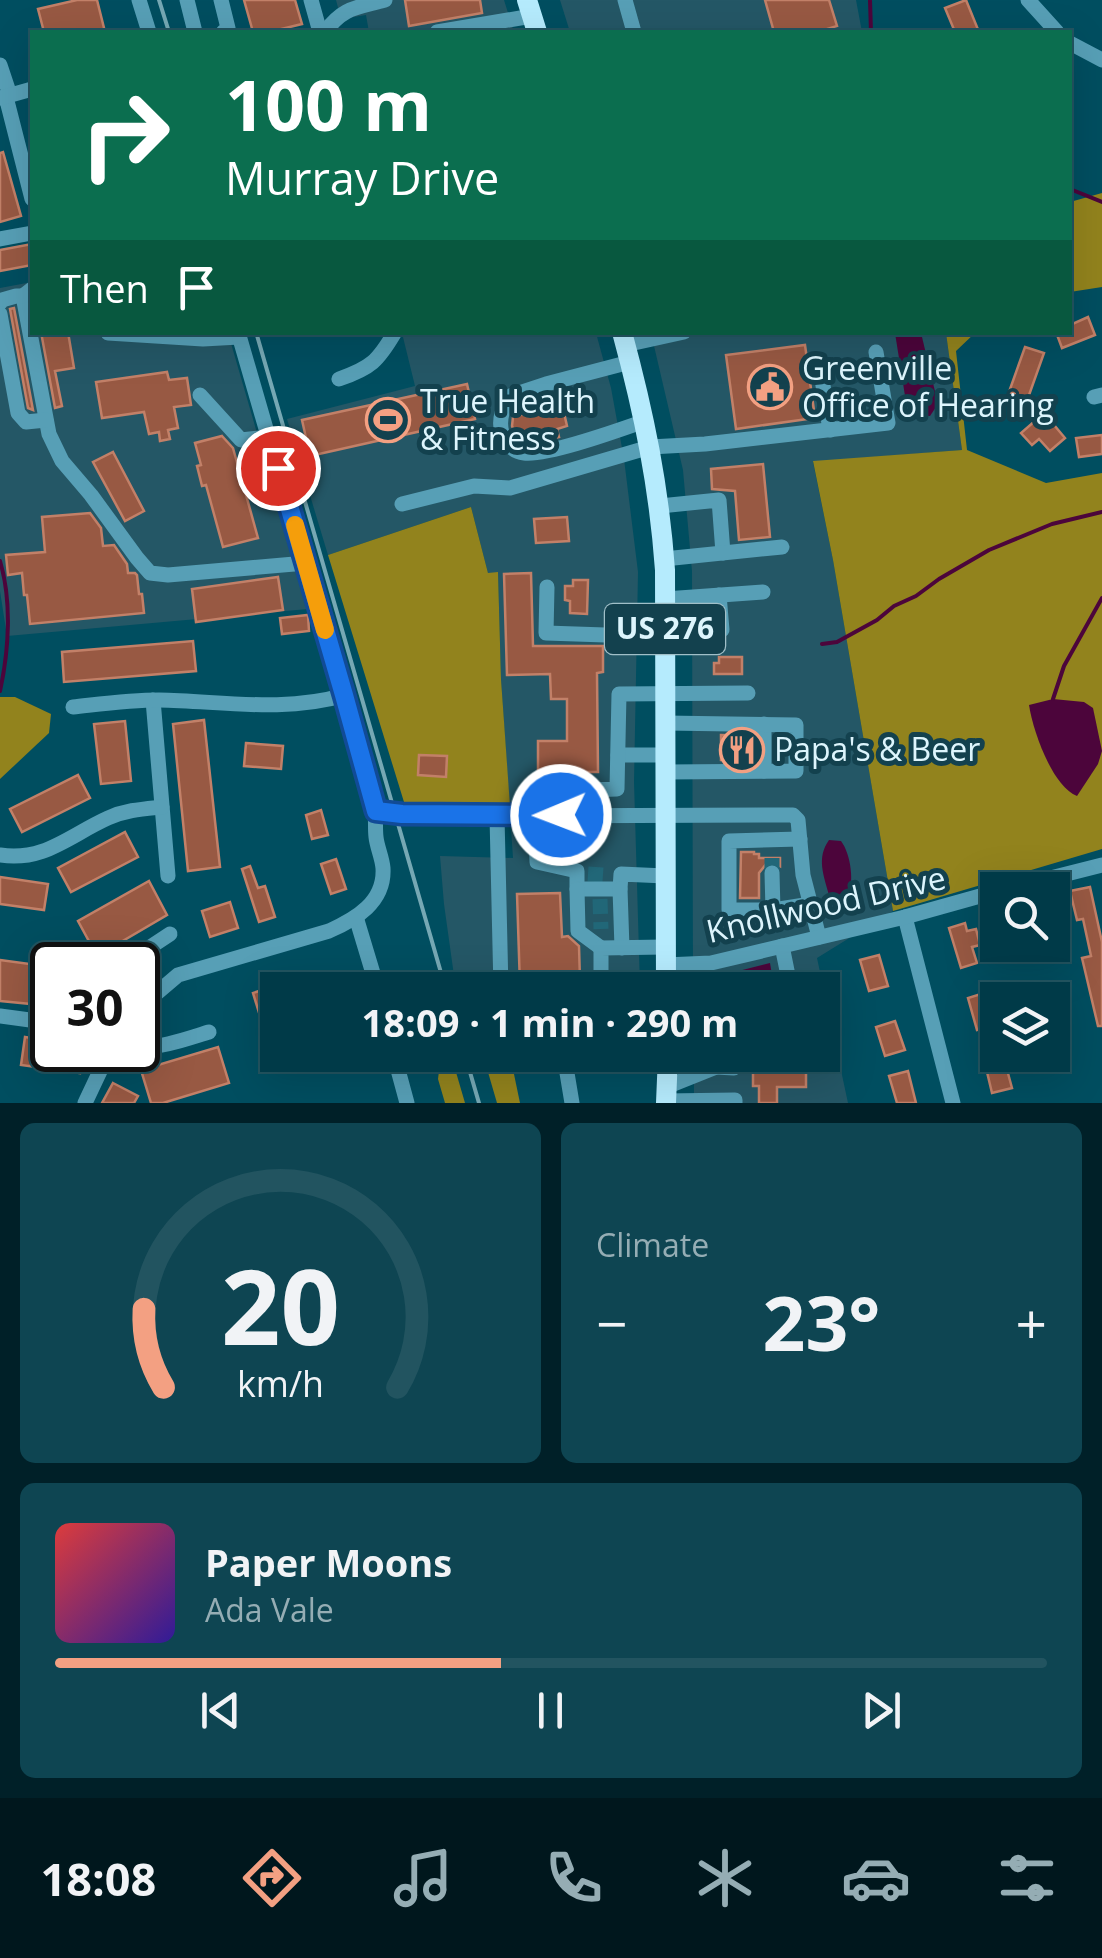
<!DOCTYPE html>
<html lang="en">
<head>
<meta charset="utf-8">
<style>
  body { margin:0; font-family:"Open Sans",sans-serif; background:#0e4552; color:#f1f3f6; height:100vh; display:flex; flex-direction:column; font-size:38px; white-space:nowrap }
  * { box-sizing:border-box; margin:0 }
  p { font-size:32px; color:#95adb4 }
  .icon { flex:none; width:55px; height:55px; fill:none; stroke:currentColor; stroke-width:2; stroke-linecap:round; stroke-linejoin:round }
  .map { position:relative; height:1103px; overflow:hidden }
  .drawer { display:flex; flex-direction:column; gap:20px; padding:20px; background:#002028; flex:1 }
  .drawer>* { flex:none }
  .guide { position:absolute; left:30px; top:30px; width:1042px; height:305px; border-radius:0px; box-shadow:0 10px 40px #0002,0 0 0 2px #225460; background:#0b6e4f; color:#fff; overflow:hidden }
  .fabs { position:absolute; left:980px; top:872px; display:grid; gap:20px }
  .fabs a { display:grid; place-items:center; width:90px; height:90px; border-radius:0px; background:#003a48; box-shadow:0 10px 40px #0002,0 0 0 2px #225460; font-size:50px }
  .speed { position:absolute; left:30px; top:942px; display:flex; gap:20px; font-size:50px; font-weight:700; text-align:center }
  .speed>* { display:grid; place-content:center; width:130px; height:130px; border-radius:50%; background:#003a48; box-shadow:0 10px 40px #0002,0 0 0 2px #225460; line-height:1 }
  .speed .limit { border:5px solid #111; border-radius:15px; background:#fff; color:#111 }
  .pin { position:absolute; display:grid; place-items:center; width:85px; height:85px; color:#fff; margin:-42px; border:5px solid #fff; border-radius:50%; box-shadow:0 2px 10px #0007 }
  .me { position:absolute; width:110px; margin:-55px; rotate:269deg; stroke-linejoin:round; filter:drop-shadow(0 0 8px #0008) }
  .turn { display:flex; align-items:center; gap:35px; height:210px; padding:0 30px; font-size:45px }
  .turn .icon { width:130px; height:130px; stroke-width:2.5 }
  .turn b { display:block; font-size:70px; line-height:85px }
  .then { display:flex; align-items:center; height:95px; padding:0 30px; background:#0003; gap:20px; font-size:38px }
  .big { font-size:75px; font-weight:700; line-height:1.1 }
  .drawer .widget { flex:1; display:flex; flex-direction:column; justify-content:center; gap:15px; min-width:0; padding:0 35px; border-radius:15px; background:#0e4552 }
  .drawer .dial { align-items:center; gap:0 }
  .dial svg { height:260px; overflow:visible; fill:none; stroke:#225460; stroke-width:7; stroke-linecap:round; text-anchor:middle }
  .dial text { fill:#f1f3f6; stroke:none }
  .song { display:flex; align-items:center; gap:30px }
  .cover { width:120px; height:120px; border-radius:15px; background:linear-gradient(135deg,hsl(0 70% 55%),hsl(250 70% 35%)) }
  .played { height:10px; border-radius:5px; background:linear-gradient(90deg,#f3a082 45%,#225460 45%) }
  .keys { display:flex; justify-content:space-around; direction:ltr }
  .heat { display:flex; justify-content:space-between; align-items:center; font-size:55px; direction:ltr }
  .drawer .tiles { flex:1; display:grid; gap:20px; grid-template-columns:1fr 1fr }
  .widget:last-child { grid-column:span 2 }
  .trip { position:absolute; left:260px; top:972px; width:580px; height:100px; border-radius:0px; background:#003a48; box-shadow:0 10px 40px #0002,0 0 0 2px #225460; font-weight:700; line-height:100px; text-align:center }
  .tabs { display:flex; height:160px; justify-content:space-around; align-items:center; background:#00171d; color:#95adb4 }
  .tabs .icon { width:70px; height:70px }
  .tabs .current { color:#f3a082 }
  .tabs b { font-size:45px; color:#f1f3f6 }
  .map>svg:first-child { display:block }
  .built { fill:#245766 }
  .forest { fill:#92831d }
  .water { fill:#4c053b }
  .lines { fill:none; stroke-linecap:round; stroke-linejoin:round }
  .stream { stroke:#4c053b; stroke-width:4 }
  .building { fill:#985943; stroke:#c28068; stroke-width:2.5 }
  .minor-tunnel { stroke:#216778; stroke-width:15; stroke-dasharray:15 8; stroke-linecap:butt }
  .minor { stroke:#579fb6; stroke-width:15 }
  .major { stroke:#b5ebfd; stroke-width:20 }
  .rail { stroke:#76a8b4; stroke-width:4 }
  .route-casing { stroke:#114b97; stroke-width:25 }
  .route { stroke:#1a73e8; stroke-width:18 }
  .slow { stroke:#f59e0b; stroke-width:18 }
  .labels { text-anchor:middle; stroke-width:10; stroke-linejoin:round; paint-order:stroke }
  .shield { fill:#13414e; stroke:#a0bfc8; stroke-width:2.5 }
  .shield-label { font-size:30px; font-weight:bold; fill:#ddf5fd }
  .poi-label { font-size:32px; fill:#ddf5fd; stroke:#13414e; text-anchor:start }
  .street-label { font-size:32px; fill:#ddf5fd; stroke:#13414e }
</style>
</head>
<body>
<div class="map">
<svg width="1102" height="1103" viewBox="0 0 1102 1103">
  <rect width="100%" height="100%" fill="#004e60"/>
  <!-- built -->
  <g class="built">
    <path d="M336 0H504L514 32H369L366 15 341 19Z"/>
    <path d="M560 0H856L862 32H570Z"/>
    <path d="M32 282V332L228 333 308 609 7 636 0 591V288Z"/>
    <path d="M402 333H596L611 388 624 459 638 572 634 782 640 987 626 990H456L444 904 440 856 513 858 501 679 498 573H488L471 507 328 555 287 419 415 386Z"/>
    <path d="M651 333H946L962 450 813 462 833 560 893 911 817 958 848 1103H694V1055H822V990H693L692 571 683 470Z"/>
  </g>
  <!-- forest -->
  <g class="forest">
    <path d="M1102 193V287L1070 292V202Z"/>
    <path d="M976 332 956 351 967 450 1046 483 1102 473V849L893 911 833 560 813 461 962 450 946 333Z"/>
    <path d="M471 507 488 573 498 572 501 679 510 806 404 802 328 555Z"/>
    <path d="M0 697H15L51 714 49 733 0 779Z"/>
    <path d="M441 1055H451L465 1103H445L438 1079Z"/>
    <path d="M483 1055H510L520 1103H497Z"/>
  </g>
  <!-- water -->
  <g class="water">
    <path d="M895 333H919L922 337 938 404 930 416 918 415 906 402Z"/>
    <path d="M1053 699 1084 702 1093 708 1102 751 1098 764 1077 796C1052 786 1033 731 1029 705Z"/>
    <path d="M829 840 841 841C851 854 855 884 847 898L838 899 829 895C824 876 816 858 829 840Z"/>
    <path d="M770 963 772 975 709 990 707 979Z"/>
  </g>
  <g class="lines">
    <!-- stream -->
    <g class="stream">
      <path d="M870 0 871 32"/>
      <path d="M1070 189 1102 202"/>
      <path d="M0 561C12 601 9 650 0 691"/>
      <path d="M822 644 837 642 877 620 894 606 916 596 939 579 989 550 1052 524 1102 512"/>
      <path d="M1053 699 1064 666 1102 598"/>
    </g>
  </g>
  <!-- building -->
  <g class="building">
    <path d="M77 0H97L105 32H44L38 9Z"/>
    <path d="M244 0H295L302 24 269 32H253Z"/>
    <path d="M405 0H480L482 13 409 26Z"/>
    <path d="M765 0H829L837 26 827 29 828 32H774Z"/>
    <path d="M966 0 979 32H955L945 8Z"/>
    <path d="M3 152 21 216 0 222V153Z"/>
    <path d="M32 244V265L0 271V250Z"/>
    <path d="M14 308 33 410 28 408 10 309Z"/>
    <path d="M1088 317 1095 335 1062 348 1056 332H1070V325Z"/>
    <path d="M41 332H68L74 368 55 371 62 406 55 408Z"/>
    <path d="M805 345 815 418 736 429 726 355Z"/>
    <path d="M1025 347 1044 353 1028 398 1009 392Z"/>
    <path d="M167 372 169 380 187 378 191 405 174 407 178 428 168 430 170 439 160 441 159 432 149 434 144 412 102 418 96 382Z"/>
    <path d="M467 384 475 419 310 456 302 420Z"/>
    <path d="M562 404 567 426 557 429 559 437 544 440 542 433 519 439 517 437 512 426 513 417Z"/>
    <path d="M1044 413 1065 438 1050 451 1039 439 1032 445 1021 433Z"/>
    <path d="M1102 435V454L1079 457 1076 438Z"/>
    <path d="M222 436 233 448 258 538 223 547 206 485 202 486 197 466 201 465 195 443Z"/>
    <path d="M113 452 144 511 125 521 93 462Z"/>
    <path d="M763 464 770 537 739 540 735 491 712 489 711 469Z"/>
    <path d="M90 513 101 528 103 546 114 545 127 564 128 573H135L137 575 139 594H142L144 613 30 624 27 595H24L22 573 8 575 6 555 45 552 42 517Z"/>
    <path d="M567 517 569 541 536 543 534 519Z"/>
    <path d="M531 573 533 646H603V672L597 673 598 772H538V741H567V699H551L550 674 507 675 504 574Z"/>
    <path d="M278 577 283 610 196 622 192 589Z"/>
    <path d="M573 580H588L587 614 570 613V601L565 600V586H573Z"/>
    <path d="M308 615 309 631 282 634 280 618Z"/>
    <path d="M193 641 196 671 64 682 62 652Z"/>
    <path d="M719 657H742V674H714V663H719Z"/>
    <path d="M204 720 220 867 188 871 173 724Z"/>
    <path d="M125 721 131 781 101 784 94 724Z"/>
    <path d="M721 735 753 736V760H721Z"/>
    <path d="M246 743 283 746 281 769 244 766Z"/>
    <path d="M419 755 447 756 446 777 418 775Z"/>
    <path d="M78 775 90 798 22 832 10 809Z"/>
    <path d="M321 810 328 835 312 839 306 815Z"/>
    <path d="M125 832 138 857 71 892 58 868Z"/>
    <path d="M741 852H754V854H759V858H780V866L773 862 767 863 759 873V898H740Z"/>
    <path d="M336 859 346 889 331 894 321 864Z"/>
    <path d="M250 866 258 888 265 886 275 917 259 922 242 869Z"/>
    <path d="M0 877 48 884 44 910 0 904Z"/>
    <path d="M149 881 167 915 97 956 78 921Z"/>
    <path d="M1090 887 1102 942V1026H1098L1082 958 1091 956 1083 919 1077 920 1070 891Z"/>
    <path d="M560 893 562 937 568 936 579 946 580 980 574 985 520 986 517 894Z"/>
    <path d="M230 902 238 928 210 937 202 911Z"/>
    <path d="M965 923 967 931 976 929 980 945 972 947 977 963 961 968 949 928Z"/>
    <path d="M879 955 888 986 869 991 860 960Z"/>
    <path d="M0 960 52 967V1006L0 1001Z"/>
    <path d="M278 985V1011L260 1016 253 993Z"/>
    <path d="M987 992 996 1025 977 1030 968 998Z"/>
    <path d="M895 1021 905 1050 885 1056 876 1027Z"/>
    <path d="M25 1037 52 1041V1050H83L80 1073 21 1065Z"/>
    <path d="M218 1047 229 1083 163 1103H151L141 1070Z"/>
    <path d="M998 1047V1055H1003L1012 1088 992 1093 982 1051Z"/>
    <path d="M753 1055H806V1087H777V1103H759V1086H753Z"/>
    <path d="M908 1071 916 1103H897L889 1076Z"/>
    <path d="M113 1083 138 1096 134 1103H102Z"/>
  </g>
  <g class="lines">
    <!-- minor-tunnel -->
    <g class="minor-tunnel">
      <path d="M772 858V873"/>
      <path d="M588 874 603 875"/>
      <path d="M600 899 601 929"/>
    </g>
    <!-- minor -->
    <g class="minor">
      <path d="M139 0 149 32"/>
      <path d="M187 0 195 32"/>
      <path d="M221 0 228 28 223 32"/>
      <path d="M311 0 320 32"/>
      <path d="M625 0 634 32"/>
      <path d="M1028 0 1057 32"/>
      <path d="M325 32C343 7 356 8 385 0"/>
      <path d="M437 32 532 16"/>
      <path d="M1070 43 1102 60"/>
      <path d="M0 65 10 95"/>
      <path d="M6 97 32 199"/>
      <path d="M0 98 32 89"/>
      <path d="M0 239 32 233"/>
      <path d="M32 289 23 296 49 434 62 461 91 495 137 558 150 573 168 575 306 563"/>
      <path d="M0 303 2 300 16 296H23"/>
      <path d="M0 314 18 413 26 422 46 420"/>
      <path d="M108 333 203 339 239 337"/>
      <path d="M625 345 684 332"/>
      <path d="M819 360 830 430"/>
      <path d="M630 362 546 384 510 396C503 408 498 419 502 433 506 443 513 452 524 453 548 456 619 430 645 421"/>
      <path d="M339 379C371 368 378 361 395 332"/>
      <path d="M200 395 241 440 268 437"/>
      <path d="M1094 397 1102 395"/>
      <path d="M402 504 474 486 510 488 650 447 705 444 888 423 876 352"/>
      <path d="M660 506 719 500 723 553"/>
      <path d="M664 559 782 547"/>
      <path d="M547 587 546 633 665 637"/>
      <path d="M719 595 722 630"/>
      <path d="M665 599 763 592"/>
      <path d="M153 700 168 876"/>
      <path d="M73 707C101 704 130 700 159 700 221 701 283 713 345 695"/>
      <path d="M618 755H666"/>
      <path d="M764 771V724"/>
      <path d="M666 772 796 771V725L666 723"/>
      <path d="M375 811 402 814 497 816 793 815 798 820 803 875 819 937"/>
      <path d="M535 815 537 862 577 871V889H620L621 874 665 876"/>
      <path d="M561 815 562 791 617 789 619 694 748 693"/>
      <path d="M497 816 501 990"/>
      <path d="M800 839 729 841V910H773L811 904"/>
      <path d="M0 855C44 862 70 835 108 818 126 810 143 809 162 807"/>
      <path d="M772 873 773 910"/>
      <path d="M577 889 578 931 601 948"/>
      <path d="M620 889 622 948"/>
      <path d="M1003 890 1102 865"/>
      <path d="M356 917 378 990"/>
      <path d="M905 917 953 1103"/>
      <path d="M782 946 791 990"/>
      <path d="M123 965 170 934"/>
      <path d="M665 965 711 963 905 917 998 891"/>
      <path d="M584 990 601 988V948L665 947"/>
      <path d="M138 1009 178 975 329 931C356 919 385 902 383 868 382 857 377 847 376 837 375 829 376 820 375 812 374 802 371 791 368 781L238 332"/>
      <path d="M0 1016 52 1023"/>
      <path d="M138 1047C162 1048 186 1039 209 1032"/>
      <path d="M394 1055 407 1103"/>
      <path d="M564 1055 572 1103"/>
      <path d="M679 1055 716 1067 734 1068"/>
      <path d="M666 1087 716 1067"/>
      <path d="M666 1101 735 1100V1103"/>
      <path d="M85 1103 110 1050"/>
    </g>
    <!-- major -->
    <g class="major">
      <path d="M527 0 537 32"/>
      <path d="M622 332C644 413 659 486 665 570L666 990"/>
      <path d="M666 1103 668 1055"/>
    </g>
    <!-- rail -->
    <g class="rail">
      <path d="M159 0 169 32"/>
      <path d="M256 332 446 990"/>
      <path d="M465 1055 479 1103"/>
    </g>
  </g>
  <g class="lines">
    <defs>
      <path id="route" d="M278 468 344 695 376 811 402 814 561 815"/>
    </defs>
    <!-- route casing -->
    <use href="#route" class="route-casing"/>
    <!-- route -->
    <use href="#route" class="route"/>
    <!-- slow -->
    <path class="slow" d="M295 525 325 630"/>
  </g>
  <!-- icons -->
  <defs>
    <symbol id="civic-ring" viewBox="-11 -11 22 22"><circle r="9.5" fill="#13414e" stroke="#f3a082" stroke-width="1.5"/><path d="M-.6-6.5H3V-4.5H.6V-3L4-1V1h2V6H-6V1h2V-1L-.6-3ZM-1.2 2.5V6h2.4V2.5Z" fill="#f3a082"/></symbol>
    <symbol id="stadium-ring" viewBox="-11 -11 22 22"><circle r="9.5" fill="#13414e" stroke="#f3a082" stroke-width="1.5"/><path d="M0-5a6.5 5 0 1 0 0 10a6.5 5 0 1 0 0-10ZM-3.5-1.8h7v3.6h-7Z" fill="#f3a082"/></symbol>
    <symbol id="restaurant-ring" viewBox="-11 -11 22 22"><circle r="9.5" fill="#13414e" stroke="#f3a082" stroke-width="1.5"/><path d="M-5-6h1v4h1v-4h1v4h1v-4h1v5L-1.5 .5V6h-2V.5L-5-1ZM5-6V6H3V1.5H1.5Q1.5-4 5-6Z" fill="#f3a082"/></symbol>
  </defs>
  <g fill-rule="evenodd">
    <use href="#civic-ring" x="745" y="362" width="50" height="50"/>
    <use href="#stadium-ring" x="363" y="395" width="50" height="50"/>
    <use href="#restaurant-ring" x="717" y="725" width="50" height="50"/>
  </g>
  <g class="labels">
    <!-- shield labels -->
    <rect class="shield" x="605" y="604" width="120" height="50" rx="8"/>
    <g class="shield-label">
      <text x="665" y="639">US 276</text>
    </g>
    <!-- poi labels -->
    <g class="poi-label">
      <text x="802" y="380">Greenville<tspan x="802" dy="37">Office of Hearing</tspan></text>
      <text x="420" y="413">True Health<tspan x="420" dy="37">&amp; Fitness</tspan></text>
      <text x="774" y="761">Papa's &amp; Beer</text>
    </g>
    <!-- street labels -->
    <g class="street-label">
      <text transform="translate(826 905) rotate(-13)" y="11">Knollwood Drive</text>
    </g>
  </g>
</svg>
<div class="fabs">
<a><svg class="icon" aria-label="search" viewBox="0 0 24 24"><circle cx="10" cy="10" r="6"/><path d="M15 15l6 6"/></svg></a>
<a><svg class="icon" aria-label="layers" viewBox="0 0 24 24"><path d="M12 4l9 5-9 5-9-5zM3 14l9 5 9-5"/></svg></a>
</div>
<div class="speed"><div class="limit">30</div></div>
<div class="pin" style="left:278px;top:468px;background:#d93025"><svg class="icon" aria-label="arrive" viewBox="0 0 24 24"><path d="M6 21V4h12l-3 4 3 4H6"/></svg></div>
<svg class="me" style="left:561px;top:815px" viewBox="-20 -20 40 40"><circle r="17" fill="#1a73e8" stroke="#fff" stroke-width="3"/><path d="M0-11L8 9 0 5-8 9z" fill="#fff"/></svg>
<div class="trip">18:09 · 1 min · 290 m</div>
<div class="guide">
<div class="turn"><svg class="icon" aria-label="right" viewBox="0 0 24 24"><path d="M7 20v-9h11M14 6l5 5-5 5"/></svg><div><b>100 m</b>Murray Drive</div></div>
<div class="then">Then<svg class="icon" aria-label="arrive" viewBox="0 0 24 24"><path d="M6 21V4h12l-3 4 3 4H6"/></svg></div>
</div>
</div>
<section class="drawer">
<div class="tiles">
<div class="widget dial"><svg viewBox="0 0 100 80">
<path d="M14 69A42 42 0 1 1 86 69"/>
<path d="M14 69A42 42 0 0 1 8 45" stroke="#f3a082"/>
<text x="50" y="56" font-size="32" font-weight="700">20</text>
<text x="50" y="72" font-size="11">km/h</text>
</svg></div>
<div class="widget"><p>Climate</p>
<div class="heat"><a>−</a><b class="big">23°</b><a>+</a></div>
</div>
<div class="widget">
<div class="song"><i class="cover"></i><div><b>Paper Moons</b><p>Ada Vale</p></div></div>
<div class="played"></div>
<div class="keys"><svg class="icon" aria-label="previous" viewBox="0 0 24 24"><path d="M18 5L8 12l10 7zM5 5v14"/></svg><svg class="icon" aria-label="pause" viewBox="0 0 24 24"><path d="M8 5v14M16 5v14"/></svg><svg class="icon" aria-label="next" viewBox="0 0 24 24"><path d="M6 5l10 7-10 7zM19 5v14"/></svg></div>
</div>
</div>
</section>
<nav class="tabs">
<b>18:08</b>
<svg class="icon current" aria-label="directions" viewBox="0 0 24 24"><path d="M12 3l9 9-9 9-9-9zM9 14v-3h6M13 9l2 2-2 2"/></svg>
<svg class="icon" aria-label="music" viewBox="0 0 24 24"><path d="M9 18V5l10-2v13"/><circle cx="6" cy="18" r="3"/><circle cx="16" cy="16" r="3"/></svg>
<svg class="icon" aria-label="phone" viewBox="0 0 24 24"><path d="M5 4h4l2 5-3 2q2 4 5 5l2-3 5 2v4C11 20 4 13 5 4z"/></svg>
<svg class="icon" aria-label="climate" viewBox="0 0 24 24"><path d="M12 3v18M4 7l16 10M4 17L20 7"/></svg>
<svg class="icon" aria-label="car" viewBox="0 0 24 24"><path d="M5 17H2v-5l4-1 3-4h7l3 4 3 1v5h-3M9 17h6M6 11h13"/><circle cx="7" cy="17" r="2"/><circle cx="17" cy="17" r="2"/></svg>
<svg class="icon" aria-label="filters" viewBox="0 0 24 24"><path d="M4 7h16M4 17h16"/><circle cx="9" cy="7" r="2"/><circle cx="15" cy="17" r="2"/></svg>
</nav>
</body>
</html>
